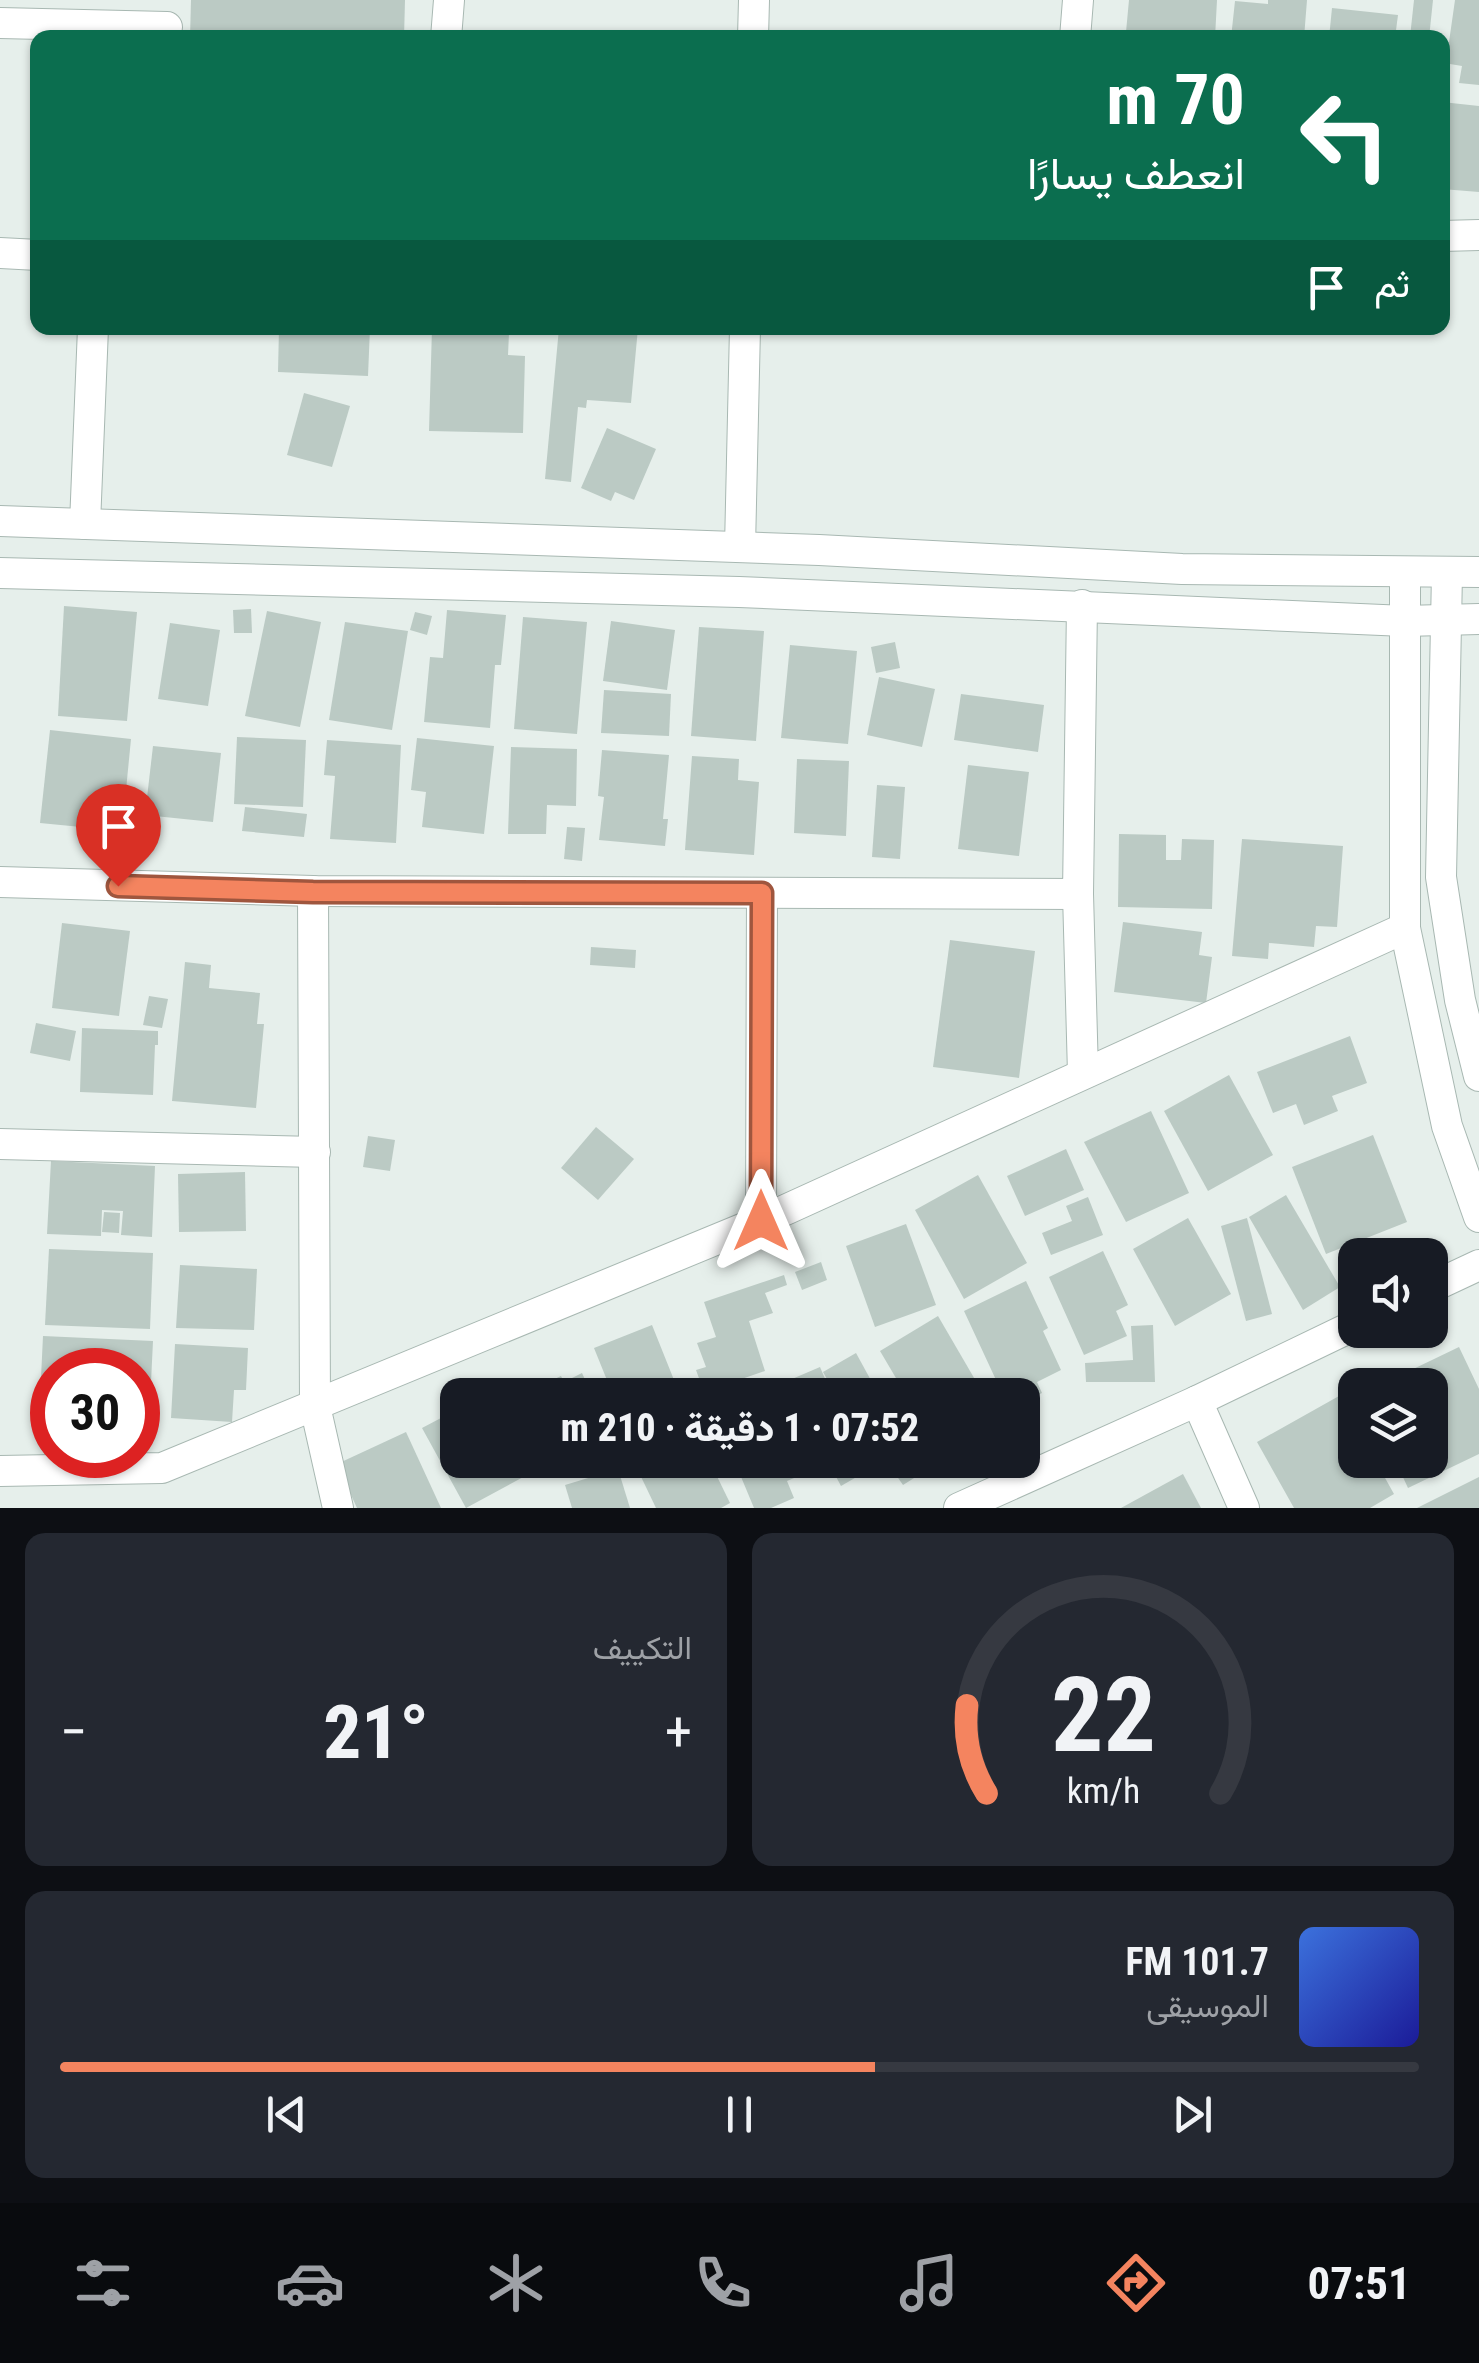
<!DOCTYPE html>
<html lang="ar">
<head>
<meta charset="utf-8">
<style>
  body { margin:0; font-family:"Roboto Condensed",Vazirmatn,sans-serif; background:#242831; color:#f1f3f6; direction:rtl; height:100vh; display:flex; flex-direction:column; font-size:38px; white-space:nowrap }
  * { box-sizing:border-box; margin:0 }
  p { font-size:32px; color:#9ea1a6 }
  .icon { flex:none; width:55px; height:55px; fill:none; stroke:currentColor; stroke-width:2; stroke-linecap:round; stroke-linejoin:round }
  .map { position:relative; height:1508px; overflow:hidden; direction:ltr }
  .drawer { display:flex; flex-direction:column; gap:25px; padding:25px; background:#0d0f14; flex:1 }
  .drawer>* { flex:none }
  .banner { position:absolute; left:30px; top:30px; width:1420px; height:305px; border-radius:20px; box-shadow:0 2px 8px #0004; direction:rtl; background:#0b6e4f; color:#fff; overflow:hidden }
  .tools { position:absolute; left:1338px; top:1238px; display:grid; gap:20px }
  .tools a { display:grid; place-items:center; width:110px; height:110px; border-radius:20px; background:#171b24; box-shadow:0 2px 8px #0004; font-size:50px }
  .speed { position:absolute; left:30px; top:1348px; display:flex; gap:20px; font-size:50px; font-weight:700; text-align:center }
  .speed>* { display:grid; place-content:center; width:130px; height:130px; border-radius:50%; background:#171b24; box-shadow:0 2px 8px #0004; line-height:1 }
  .speed .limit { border:15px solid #d22; background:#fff; color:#111 }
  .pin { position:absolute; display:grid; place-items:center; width:85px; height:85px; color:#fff; margin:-102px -42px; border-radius:50% 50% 50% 0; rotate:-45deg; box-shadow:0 0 10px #0007 }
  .pin .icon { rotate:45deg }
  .me { position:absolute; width:110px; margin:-55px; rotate:0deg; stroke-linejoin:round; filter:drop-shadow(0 0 8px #0008) }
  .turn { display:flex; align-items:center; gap:35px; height:210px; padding:0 40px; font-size:45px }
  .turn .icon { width:130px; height:130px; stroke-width:2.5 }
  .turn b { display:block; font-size:70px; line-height:85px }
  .then { display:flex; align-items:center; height:95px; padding:0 40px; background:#0003; gap:20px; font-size:38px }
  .big { font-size:75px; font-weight:800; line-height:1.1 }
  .drawer .tile { flex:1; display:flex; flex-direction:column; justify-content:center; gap:15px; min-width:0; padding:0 35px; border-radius:20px; background:#242831 }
  .drawer .dial { align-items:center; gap:0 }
  .dial svg { height:260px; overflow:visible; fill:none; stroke:#363941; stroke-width:7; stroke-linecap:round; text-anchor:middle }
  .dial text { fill:#f1f3f6; stroke:none }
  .song { display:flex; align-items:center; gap:30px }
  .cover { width:120px; height:120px; border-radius:15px; background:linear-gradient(135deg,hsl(220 70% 55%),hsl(240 70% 35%)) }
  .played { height:10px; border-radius:5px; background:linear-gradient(90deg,#f4845f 60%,#363941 60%) }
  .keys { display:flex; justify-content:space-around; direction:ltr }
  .heat { display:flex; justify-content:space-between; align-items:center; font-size:55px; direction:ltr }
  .drawer .tiles { flex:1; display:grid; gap:25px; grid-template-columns:1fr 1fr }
  .tile:last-child { grid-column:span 2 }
  .trip { position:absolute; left:440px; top:1378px; width:600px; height:100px; border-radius:20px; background:#171b24; box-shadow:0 2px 8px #0004; font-weight:800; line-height:100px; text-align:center; direction:rtl }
  .menu { display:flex; height:160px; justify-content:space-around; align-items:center; background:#090b0e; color:#9ea1a6 }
  .menu .icon { width:70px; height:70px }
  .menu .on { color:#f4845f }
  .menu b { font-size:45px; color:#f1f3f6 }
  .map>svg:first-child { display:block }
  .building { fill:#bbcac4 }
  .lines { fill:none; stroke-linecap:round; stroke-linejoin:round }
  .minor-casing { stroke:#a8b8b2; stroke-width:32 }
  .minor { stroke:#fff; stroke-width:30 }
  .route-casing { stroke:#9f563e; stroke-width:25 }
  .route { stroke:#f4845f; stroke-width:18 }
</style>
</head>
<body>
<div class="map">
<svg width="1479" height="1508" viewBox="0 0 1479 1508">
  <rect width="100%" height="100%" fill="#e6efeb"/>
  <!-- building -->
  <g class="building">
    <path d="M191 0H405L404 38H190Z"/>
    <path d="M1129 0H1217L1215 38H1163V34L1126 32Z"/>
    <path d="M1268 0H1307L1304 38H1231L1235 1 1268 4Z"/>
    <path d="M1414 0H1433L1429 38 1410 37Z"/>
    <path d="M1455 0H1479V85L1459 83 1462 66 1450 64 1447 86 1442 85V49H1448Z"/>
    <path d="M1332 8 1398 15 1395 38H1329Z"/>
    <path d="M1442 102 1479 106V192L1442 189Z"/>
    <path d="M279 328H370L368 376 278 372Z"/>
    <path d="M432 328H485L484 333H509L508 355 525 356 523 433 429 431Z"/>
    <path d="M559 328H638L631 403 587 400 586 408 578 407 571 482 545 479Z"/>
    <path d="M304 393 350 406 332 467 287 455Z"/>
    <path d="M607 428 656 449 634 500 615 492 611 501 581 488Z"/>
    <path d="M64 606 137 612 127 721 58 716Z"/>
    <path d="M251 609 252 633H234L233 610Z"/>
    <path d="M447 610 506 615 501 665H495L490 728 424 722 430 657 443 658Z"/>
    <path d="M267 611 321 622 300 727 245 716Z"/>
    <path d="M415 612 432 616 427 635 410 630Z"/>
    <path d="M523 617 587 622 577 734 514 729Z"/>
    <path d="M611 621 675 630 667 690 603 681Z"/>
    <path d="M345 622 408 631 392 730 329 720Z"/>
    <path d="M170 623 220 630 208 706 158 699Z"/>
    <path d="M699 627 764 631 756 741 691 736Z"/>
    <path d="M895 642 900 668 876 673 871 647Z"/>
    <path d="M790 645 857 651 848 744 781 738Z"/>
    <path d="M879 677 935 689 922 747 867 735Z"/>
    <path d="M604 690 671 694 669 736 601 733Z"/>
    <path d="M961 694 1044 705 1038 752 954 740Z"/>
    <path d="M50 730 131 739 122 831 40 823Z"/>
    <path d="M237 737 306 740 303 807 234 804Z"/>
    <path d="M417 738 494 746 484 834 422 827 426 792 411 790Z"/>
    <path d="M327 740 401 745 396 843 330 839 335 776 324 775Z"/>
    <path d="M153 746 221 753 213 822 145 815Z"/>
    <path d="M511 747 577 749 576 806 547 805 546 834H508Z"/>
    <path d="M602 750 669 755 663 819H668L665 846 599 840 604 797 598 796Z"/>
    <path d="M692 756 739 759 738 780 759 782 754 855 685 850Z"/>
    <path d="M797 759 849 761 846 836 794 833Z"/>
    <path d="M968 765 1029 772 1019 856 958 849Z"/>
    <path d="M877 785 905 787 900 859 872 857Z"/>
    <path d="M245 807 307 814 304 837 242 831Z"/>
    <path d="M567 827 585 828 582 861 564 859Z"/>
    <path d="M1119 834 1166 835V860H1181L1182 839 1214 840 1212 909 1118 907Z"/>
    <path d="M1242 839 1343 846 1337 927 1316 926 1314 947 1269 943 1268 959 1232 956Z"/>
    <path d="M1123 922 1202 932 1199 955 1212 957 1206 1003 1114 992Z"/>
    <path d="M62 923 130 931 119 1016 52 1008Z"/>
    <path d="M950 940 1035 951 1019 1078 933 1067Z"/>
    <path d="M591 947 636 950 635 968 590 965Z"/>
    <path d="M185 962 211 965 209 988 260 993 257 1024H264L256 1108 172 1101Z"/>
    <path d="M149 996 168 999 162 1028 143 1025Z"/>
    <path d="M36 1023 76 1031 70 1061 30 1053Z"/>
    <path d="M82 1028 158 1031V1045H155L153 1095 80 1092Z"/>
    <path d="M1350 1036 1367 1083 1332 1096 1338 1111 1304 1125 1296 1104 1273 1113 1257 1072Z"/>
    <path d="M1229 1075 1273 1155 1208 1191 1164 1111Z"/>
    <path d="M1151 1111 1189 1193 1126 1222 1084 1142Z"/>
    <path d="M596 1127 634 1159 598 1200 561 1168Z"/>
    <path d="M1373 1135 1407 1222 1326 1254 1292 1167Z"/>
    <path d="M368 1136 395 1140 390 1171 363 1167Z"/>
    <path d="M1066 1149 1084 1190 1025 1216 1007 1176Z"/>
    <path d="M51 1161 155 1166 152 1237 121 1235 123 1211 102 1210 101 1236 47 1234Z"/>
    <path d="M245 1172 246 1231 179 1232 178 1174Z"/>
    <path d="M978 1175 1027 1263 964 1299 915 1210Z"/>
    <path d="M1286 1195 1340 1287 1303 1310 1249 1217Z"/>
    <path d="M1088 1197 1103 1235 1051 1255 1042 1233 1072 1221 1066 1206Z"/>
    <path d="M104 1212 120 1213 119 1233 102 1232Z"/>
    <path d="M1188 1218 1231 1294 1175 1326 1133 1249Z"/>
    <path d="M1247 1218 1272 1314 1246 1321 1221 1226Z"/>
    <path d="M906 1224 936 1305 875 1327 846 1246Z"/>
    <path d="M49 1249 153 1253 150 1329 45 1325Z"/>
    <path d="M1103 1251 1128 1305 1116 1311 1127 1336 1084 1355 1049 1277Z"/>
    <path d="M821 1262 827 1280 802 1290 795 1272Z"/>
    <path d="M180 1265 257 1269 254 1330 176 1328Z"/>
    <path d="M784 1275 787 1285 765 1293 773 1313 749 1321 765 1371 704 1392 696 1370 706 1367 697 1343 716 1337 704 1302Z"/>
    <path d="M1026 1281 1048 1328 1043 1331 1061 1370 1037 1382 1042 1393 1022 1402V1395H1003L964 1311Z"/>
    <path d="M938 1316 984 1395H906L880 1351Z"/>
    <path d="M652 1325 680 1395H613L594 1348Z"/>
    <path d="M1153 1325 1155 1382H1086L1085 1363 1133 1360 1131 1326Z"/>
    <path d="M43 1336 153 1341 148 1444H138V1370H52V1440H38Z"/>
    <path d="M175 1344 248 1348 246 1390H234L232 1422 171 1418Z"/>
    <path d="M1459 1347 1479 1389V1454L1408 1488 1395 1460H1430V1385H1380Z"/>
    <path d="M856 1353 879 1395H836L823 1372Z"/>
    <path d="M820 1367 832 1395H799L792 1379Z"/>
    <path d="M582 1373 588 1386 579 1390 581 1395H520L561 1376 564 1382Z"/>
    <path d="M1339 1396 1355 1425V1460H1375L1394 1494 1370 1508H1294L1257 1442Z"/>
    <path d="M458 1409V1460H519L527 1475 466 1508 422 1428Z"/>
    <path d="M406 1432 441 1508H357L337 1464Z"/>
    <path d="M633 1460H709L730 1503 721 1508H656Z"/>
    <path d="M734 1460H809L813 1470 787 1481 794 1498 771 1508H754Z"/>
    <path d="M827 1460H877L879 1464 841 1486Z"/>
    <path d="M896 1460H914L922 1473 903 1485 889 1465Z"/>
    <path d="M618 1469 630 1508H572L565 1485Z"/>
    <path d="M1183 1474 1201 1508H1121Z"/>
    <path d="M1479 1477V1508H1417Z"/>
  </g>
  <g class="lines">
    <defs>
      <g id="minor">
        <path d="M0 23 167 27"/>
        <path d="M446 38 449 0"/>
        <path d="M753 38 754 0"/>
        <path d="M1075 38 1078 0"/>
        <path d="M1442 236 1479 235"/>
        <path d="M0 253 38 255"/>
        <path d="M0 521 819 550 1182 569 1479 572"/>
        <path d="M85 524 93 328"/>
        <path d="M740 547 745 328"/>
        <path d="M0 573 739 592 1405 621 1479 619"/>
        <path d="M1405 573V928L1447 1126 1479 1217"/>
        <path d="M1447 573 1441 877 1460 1000 1479 1076"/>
        <path d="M0 882 313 891 1078 894 1082 605"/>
        <path d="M313 891 315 1406 338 1508"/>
        <path d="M1078 894 1083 1073"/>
        <path d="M0 1144 315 1152"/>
        <path d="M761 1221 1405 928"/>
        <path d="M1430 1288 1479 1265"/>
        <path d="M1197 1401 1244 1508"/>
        <path d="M0 1471 162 1468 761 1221 762 893"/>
        <path d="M959 1508 1197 1401 1355 1325"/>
      </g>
    </defs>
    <!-- minor casing -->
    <use href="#minor" class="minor-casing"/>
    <!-- minor -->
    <use href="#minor" class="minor"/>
  </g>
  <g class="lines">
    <defs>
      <path id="route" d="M118 886 313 892 762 893 761 1221"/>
    </defs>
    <!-- route casing -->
    <use href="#route" class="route-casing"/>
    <!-- route -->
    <use href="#route" class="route"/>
  </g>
</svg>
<div class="tools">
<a><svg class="icon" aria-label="sound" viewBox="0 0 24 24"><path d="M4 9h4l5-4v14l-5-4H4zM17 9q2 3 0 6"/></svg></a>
<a><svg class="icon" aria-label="layers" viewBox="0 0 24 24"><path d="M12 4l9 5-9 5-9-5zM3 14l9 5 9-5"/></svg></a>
</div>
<div class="speed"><div class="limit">30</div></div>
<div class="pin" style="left:118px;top:886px;background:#d93025"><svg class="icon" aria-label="arrive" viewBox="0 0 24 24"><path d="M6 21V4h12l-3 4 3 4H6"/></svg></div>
<svg class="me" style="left:761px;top:1221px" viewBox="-20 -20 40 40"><path d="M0-17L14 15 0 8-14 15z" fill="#f4845f" stroke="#fff" stroke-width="4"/></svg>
<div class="trip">07:52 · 1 دقيقة · 210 m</div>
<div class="banner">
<div class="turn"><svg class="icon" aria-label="left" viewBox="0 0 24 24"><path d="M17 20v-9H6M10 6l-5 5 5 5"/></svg><div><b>70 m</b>انعطف يسارًا</div></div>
<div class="then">ثم<svg class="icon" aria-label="arrive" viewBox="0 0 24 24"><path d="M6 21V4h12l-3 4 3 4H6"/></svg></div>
</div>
</div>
<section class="drawer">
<div class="tiles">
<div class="tile dial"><svg viewBox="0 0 100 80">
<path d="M14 69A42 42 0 1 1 86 69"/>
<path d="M14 69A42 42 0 0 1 8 42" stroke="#f4845f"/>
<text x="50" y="56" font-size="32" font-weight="700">22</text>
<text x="50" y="72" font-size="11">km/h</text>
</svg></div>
<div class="tile"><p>التكييف</p>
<div class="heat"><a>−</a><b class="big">21°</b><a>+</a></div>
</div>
<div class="tile">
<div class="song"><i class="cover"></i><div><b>101.7 FM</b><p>الموسيقى</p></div></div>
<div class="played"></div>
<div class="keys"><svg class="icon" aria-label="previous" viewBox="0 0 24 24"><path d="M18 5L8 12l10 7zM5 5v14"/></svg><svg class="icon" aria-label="pause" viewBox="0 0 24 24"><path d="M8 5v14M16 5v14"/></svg><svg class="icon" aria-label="next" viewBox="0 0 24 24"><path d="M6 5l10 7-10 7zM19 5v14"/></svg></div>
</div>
</div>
</section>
<nav class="menu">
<b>07:51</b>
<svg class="icon on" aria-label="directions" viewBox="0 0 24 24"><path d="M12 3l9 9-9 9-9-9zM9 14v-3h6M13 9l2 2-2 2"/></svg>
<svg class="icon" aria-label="music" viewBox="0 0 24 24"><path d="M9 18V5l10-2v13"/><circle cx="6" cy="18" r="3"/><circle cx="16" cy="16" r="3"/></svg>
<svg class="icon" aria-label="phone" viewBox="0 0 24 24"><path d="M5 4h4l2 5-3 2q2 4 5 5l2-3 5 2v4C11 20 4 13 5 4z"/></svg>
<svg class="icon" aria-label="climate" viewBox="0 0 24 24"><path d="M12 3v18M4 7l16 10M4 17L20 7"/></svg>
<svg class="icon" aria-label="car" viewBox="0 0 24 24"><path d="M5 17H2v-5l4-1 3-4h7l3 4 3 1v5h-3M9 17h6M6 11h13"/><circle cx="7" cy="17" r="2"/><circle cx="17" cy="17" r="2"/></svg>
<svg class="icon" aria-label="filters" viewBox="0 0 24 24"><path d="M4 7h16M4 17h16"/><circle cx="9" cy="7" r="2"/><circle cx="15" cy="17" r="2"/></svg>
</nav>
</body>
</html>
